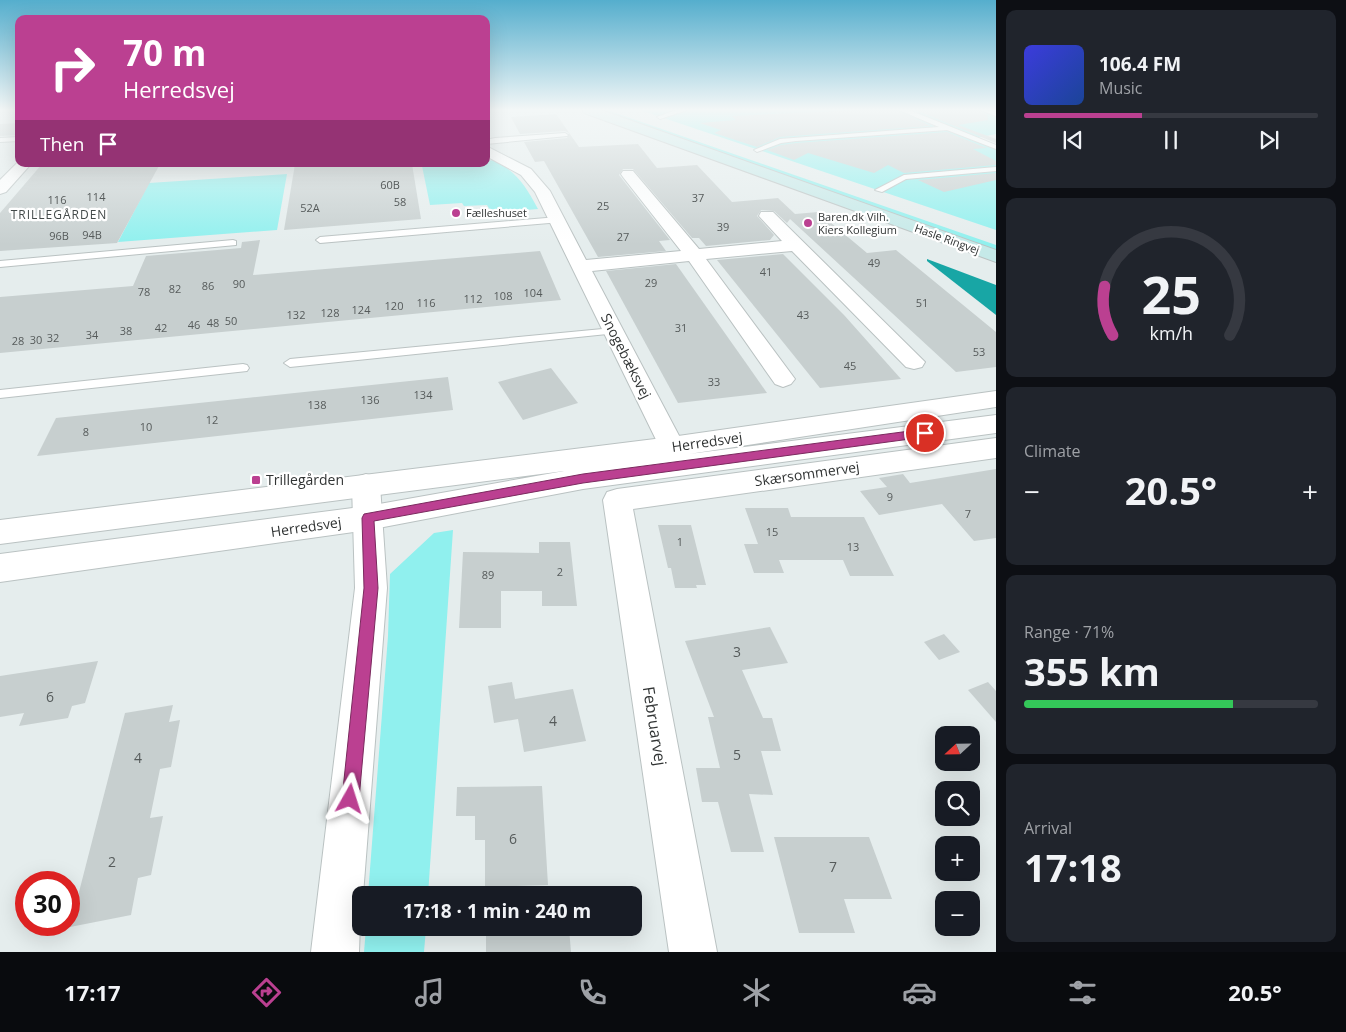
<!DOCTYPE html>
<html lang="en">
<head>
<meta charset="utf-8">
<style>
  body { margin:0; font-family:"Open Sans",sans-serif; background:#20242c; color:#f1f3f6; height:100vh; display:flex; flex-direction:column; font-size:19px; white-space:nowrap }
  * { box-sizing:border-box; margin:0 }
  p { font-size:16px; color:#9ea1a6 }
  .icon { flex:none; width:28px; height:28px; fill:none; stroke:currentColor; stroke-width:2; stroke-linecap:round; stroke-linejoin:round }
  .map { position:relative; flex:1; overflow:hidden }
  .drawer { display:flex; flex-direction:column; gap:10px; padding:10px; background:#0d0f14; width:350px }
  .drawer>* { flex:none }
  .top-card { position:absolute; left:15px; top:15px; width:475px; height:152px; border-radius:10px; box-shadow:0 5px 20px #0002; background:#bb4091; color:#fff; overflow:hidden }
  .needle { width:32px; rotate:248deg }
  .fabs { position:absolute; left:935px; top:726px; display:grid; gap:10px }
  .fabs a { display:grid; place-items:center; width:45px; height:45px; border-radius:10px; background:#171b24; box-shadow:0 5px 20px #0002; font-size:25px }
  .speed { position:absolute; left:15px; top:871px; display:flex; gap:10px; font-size:25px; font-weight:700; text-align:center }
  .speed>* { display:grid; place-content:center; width:65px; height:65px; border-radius:50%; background:#171b24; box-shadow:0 5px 20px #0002; line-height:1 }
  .speed .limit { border:8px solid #d22; background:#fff; color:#111 }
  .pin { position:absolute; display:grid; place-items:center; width:42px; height:42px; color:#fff; margin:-21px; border:2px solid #fff; border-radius:50%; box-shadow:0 1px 5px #0007 }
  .me { position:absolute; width:55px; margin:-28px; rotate:6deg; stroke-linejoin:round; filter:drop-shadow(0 0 4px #0008) }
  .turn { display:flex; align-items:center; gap:18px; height:105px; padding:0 25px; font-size:22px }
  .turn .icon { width:65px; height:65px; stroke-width:2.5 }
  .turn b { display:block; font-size:35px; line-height:42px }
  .then { display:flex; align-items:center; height:48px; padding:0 25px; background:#0003; gap:10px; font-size:19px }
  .big { font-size:38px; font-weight:700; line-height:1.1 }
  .drawer .widget { flex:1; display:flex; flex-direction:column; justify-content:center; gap:8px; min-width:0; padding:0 18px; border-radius:10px; background:#20242c }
  .drawer .dial { align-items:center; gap:0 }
  .dial svg { height:130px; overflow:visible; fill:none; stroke:#363941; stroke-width:7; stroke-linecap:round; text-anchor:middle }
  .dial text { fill:#f1f3f6; stroke:none }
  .song { display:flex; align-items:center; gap:15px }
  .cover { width:60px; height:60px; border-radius:8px; background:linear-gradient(135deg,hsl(240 70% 55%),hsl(220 70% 35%)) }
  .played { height:5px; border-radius:2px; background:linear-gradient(90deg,#bb4091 40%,#363941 40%) }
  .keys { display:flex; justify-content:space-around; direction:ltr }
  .heat { display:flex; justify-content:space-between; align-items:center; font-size:28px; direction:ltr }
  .charge { height:8px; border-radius:4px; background:linear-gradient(90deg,#34c759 71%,#363941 0) }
  .trip { position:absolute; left:352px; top:886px; width:290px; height:50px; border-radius:10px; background:#171b24; box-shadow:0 5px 20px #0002; font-weight:700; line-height:50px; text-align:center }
  .tabs { display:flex; height:80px; justify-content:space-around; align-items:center; background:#090b0e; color:#9ea1a6 }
  .tabs .icon { width:35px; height:35px }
  .tabs .selected { color:#bb4091 }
  .tabs b { font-size:22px; color:#f1f3f6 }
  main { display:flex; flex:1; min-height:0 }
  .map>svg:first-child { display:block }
  .green { fill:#90f0ee }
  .water { fill:#18a6a5 }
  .building { fill:#c7cfcf }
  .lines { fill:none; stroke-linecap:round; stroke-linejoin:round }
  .service-casing { stroke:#bac2c2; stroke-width:2 }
  .minor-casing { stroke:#bac2c2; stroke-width:2 }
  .tertiary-casing { stroke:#bac2c2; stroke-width:2 }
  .secondary-casing { stroke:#bac2c2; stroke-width:2 }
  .service { fill:#fff; fill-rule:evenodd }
  .minor { fill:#fff; fill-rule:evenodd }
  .tertiary { fill:#fff; fill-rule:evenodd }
  .secondary { fill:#c5e9e8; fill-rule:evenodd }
  .route { fill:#bb4091; stroke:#7a2a5e }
  .poi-dot { fill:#bb4091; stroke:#fff; stroke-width:2 }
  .labels { text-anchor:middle; stroke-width:4.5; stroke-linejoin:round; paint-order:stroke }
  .number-label { font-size:11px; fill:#565b5b }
  .far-poi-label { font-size:11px; fill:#313434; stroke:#fff; text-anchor:start }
  .far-street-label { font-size:11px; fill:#313434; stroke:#fff }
  .far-neighbourhood-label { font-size:12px; letter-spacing:1px; fill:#434a4a; stroke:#fff }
  .street-label { font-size:14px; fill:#313434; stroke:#fff }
  .poi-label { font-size:14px; fill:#313434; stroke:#fff; text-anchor:start }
  .near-number-label { font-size:14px; fill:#565b5b }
  .near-street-label { font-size:16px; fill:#313434; stroke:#fff }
</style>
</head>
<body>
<main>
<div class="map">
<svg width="996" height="952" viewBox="0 0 996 952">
  <rect width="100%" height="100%" fill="#e5eded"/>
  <!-- green -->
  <g class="green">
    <path d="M595 110H607L996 245V252Z"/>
    <path d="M640 110H987L996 114V134L977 138 996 146V230Z"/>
    <path d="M495 160C519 175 525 185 538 209L492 213 487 205 464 206 462 203 430 205 422 166 486 164V161Z"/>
    <path d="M287 174 277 230 118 242 149 183Z"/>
    <path d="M453 530 428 895H368L388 636 390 574 434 533Z"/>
    <path d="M366 928H426L424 952H364Z"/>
  </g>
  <!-- water -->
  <path class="water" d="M927 259 996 285V315L927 261Z"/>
  <!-- building -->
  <g class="building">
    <path d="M857 110H897L931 126 780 137 757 147 714 133 721 130 700 123 736 120 732 116Z"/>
    <path d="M915 110H980L987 115 988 120 958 125 996 139V143Z"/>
    <path d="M556 114 579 147 638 144 657 168 697 165 732 202 778 198 795 214 818 212 867 253 896 250 996 332V367L956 372 790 219 787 223 774 211 761 210 757 216 774 235 770 240 706 246 699 238H692L633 169H623L619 175 670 240 659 241 666 251 598 257 544 161 535 162 524 142 567 138 569 133 565 131 520 134 511 117Z"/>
    <path d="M19 123V135L0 136V124Z"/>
    <path d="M947 132 987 148 973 149 996 161V165L904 173 888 165 874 173 808 153 794 160 767 150 781 145 796 143Z"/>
    <path d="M42 164H160L117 243 0 251V213Z"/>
    <path d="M295 164H412L421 219 284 230Z"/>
    <path d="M996 173V180L944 192 918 180Z"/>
    <path d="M260 240 253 275 540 251 561 300 0 353V297L133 286 146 256 241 248 242 242Z"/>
    <path d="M783 254 844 315 901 379 820 388 717 260Z"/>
    <path d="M676 264 746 363 767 393 678 403 606 271Z"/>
    <path d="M551 368 578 403 523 420 498 382Z"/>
    <path d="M448 377 453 410 37 456 56 418Z"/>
    <path d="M996 469V538L974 541 942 504 879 515 860 491 887 487 879 478 903 474 910 483Z"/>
    <path d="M745 508H788L791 517H864L894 576H850L843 560H779L784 573H754L744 544H758Z"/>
    <path d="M658 525H691L706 585H696L697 588H675L671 568H668Z"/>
    <path d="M539 542H570L577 606H542V591H501V628H459L463 552 539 553Z"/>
    <path d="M770 627 788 663 742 670 763 718H772L781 751H761L773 795 749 794 764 852H731L718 802H702L696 768H720L708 717H714L685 641Z"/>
    <path d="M944 634 960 652 939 660 924 642Z"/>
    <path d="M98 661 85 703 72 706 68 718 19 726 24 713 0 717V676Z"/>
    <path d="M512 682 515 699 573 689 586 741 524 752 518 719 494 723 488 686Z"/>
    <path d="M988 682 996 691V722L968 690Z"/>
    <path d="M173 705 169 722 180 720 171 767 160 769 150 818 163 816 151 875 138 878 131 915 70 927 125 713Z"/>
    <path d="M542 786 548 885 485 887V840H475V816H456L457 787Z"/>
    <path d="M774 837H869L892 899H844L855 933H799Z"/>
    <path d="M486 928H569L571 952H486Z"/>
  </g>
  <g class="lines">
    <defs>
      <g id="service">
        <path d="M676 110H687L660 119 657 117Z"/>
        <path d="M899 110H909L996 145V149L947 130 796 141 781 143 757 152 754 150 780 139 939 127Z"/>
        <path d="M982 110 996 112V116L983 111Z"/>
        <path d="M565 133 568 135 567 136 486 144V140L495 138Z"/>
        <path d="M19 137V141L0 142V138Z"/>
        <path d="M996 167V171L906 179 882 192 875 190 904 175Z"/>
        <path d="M558 217 562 220 561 222 320 243 316 240 320 237Z"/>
        <path d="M233 240 236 241V245L0 267V261Z"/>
        <path d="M613 328 617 329 618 331 617 333 290 367 284 363 290 359Z"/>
        <path d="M243 364 247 365 249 368 247 371 0 398V390Z"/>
      </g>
      <g id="minor">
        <path d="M486 146 531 169 550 191 586 260 681 251 623 177 621 174 623 171H633L699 249 782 241 759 216 761 212H773L925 362 922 367 914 369 906 367 792 251 706 259 795 379 791 384 783 387 775 384 689 261 592 271 685 447 681 454 672 457 663 454 535 192 521 175 486 156Z"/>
        <path d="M19 161V164H31L6 192 0 194V180Z"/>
        <path d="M996 438V458L633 509 717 952H669L603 500 607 492 617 489Z"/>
        <path d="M366 474 376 477 380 485 387 588 363 895H361L359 952H311L355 588 352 485 356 477Z"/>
      </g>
      <path id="tertiary" d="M996 391V407L689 454 996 415V433L583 489 368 530 0 582V554L368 506 564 471 0 544V520L671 437Z"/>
      <path id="secondary" d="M582 110H601L996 250V262L584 113Z"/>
    </defs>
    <!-- service casing -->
    <use href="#service" class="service-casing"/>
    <!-- minor casing -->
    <use href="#minor" class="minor-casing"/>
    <!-- tertiary casing -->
    <use href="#tertiary" class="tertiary-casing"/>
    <!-- secondary casing -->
    <use href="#secondary" class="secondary-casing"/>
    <!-- service -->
    <use href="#service" class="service"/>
    <!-- minor -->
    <use href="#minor" class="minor"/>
    <!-- tertiary -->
    <use href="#tertiary" class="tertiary"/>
    <!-- secondary -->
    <use href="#secondary" class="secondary"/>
  </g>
  <!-- sky -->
  <linearGradient id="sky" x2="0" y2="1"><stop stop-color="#55aecd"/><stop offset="0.45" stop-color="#f3f7f7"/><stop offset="1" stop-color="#f3f7f7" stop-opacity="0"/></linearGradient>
  <rect width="996" height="244" fill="url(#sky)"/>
  <!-- route -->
  <path class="route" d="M925 429 931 433 925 437 583 483 374 521 378 588 359 799 356 805 350 807 344 805 342 799 364 588 362 518 364 514 583 474Z"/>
  <!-- markers -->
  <g class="poi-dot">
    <circle cx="456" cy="213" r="5"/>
    <circle cx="808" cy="223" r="5"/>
    <rect x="251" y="475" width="10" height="10" rx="2.5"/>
  </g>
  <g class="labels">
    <!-- number labels -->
    <g class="number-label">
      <text x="390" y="189">60B</text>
      <text x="96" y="201">114</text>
      <text x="698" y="202">37</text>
      <text x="57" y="204">116</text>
      <text x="400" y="206">58</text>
      <text x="603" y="210">25</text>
      <text x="310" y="212">52A</text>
      <text x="723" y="231">39</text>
      <text x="92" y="239">94B</text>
      <text x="59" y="240">96B</text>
      <text x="623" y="241">27</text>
      <text x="874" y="267">49</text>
      <text x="766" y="276">41</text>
      <text x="651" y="287">29</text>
      <text x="239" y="288">90</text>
      <text x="208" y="290">86</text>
      <text x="175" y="293">82</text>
      <text x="144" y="296">78</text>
      <text x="533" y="297">104</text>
      <text x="503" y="300">108</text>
      <text x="473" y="303">112</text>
      <text x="426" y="307">116</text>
      <text x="922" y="307">51</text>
      <text x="394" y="310">120</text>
      <text x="361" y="314">124</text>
      <text x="330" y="317">128</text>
      <text x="296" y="319">132</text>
      <text x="803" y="319">43</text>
      <text x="231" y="325">50</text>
      <text x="213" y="327">48</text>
      <text x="194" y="329">46</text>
      <text x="161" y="332">42</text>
      <text x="681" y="332">31</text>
      <text x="126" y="335">38</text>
      <text x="92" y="339">34</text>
      <text x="53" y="342">32</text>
      <text x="36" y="344">30</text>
      <text x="18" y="345">28</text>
      <text x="979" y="356">53</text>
      <text x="850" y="370">45</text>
      <text x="714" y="386">33</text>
      <text x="423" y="399">134</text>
      <text x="370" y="404">136</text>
      <text x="317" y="409">138</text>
      <text x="212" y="424">12</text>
      <text x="146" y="431">10</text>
      <text x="86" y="436">8</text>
      <text x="890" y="501">9</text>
      <text x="968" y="518">7</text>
      <text x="772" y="536">15</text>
      <text x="680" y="546">1</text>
      <text x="853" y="551">13</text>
      <text x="560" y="576">2</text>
      <text x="488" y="579">89</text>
    </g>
    <!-- far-poi labels -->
    <g class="far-poi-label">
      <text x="466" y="217">Fælleshuset</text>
      <text x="818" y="221">Baren.dk Vilh.<tspan x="818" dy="13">Kiers Kollegium</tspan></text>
    </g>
    <!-- far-street labels -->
    <g class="far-street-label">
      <text transform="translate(947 239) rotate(20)" y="4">Hasle Ringvej</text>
    </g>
    <!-- far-neighbourhood labels -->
    <g class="far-neighbourhood-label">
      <text x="59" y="219">TRILLEGÅRDEN</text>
    </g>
    <!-- street labels -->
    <g class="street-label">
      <text transform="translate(626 356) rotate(63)" y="5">Snogebæksvej</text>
      <text transform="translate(707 442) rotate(-8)" y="5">Herredsvej</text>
      <text transform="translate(807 474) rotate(-8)" y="5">Skærsommervej</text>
      <text transform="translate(306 527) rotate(-8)" y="5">Herredsvej</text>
    </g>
    <!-- poi labels -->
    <g class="poi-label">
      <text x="266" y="485">Trillegården</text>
    </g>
    <!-- near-number labels -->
    <g class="near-number-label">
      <text x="737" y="657">3</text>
      <text x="50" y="702">6</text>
      <text x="553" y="726">4</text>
      <text x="737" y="760">5</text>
      <text x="138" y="763">4</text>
      <text x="513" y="844">6</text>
      <text x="112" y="867">2</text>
      <text x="833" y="872">7</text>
    </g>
    <!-- near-street labels -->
    <g class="near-street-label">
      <text transform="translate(655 726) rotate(81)" y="6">Februarvej</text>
    </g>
  </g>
</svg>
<div class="fabs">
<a><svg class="needle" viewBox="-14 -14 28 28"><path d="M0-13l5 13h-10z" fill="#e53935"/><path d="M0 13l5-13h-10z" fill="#9ea1a6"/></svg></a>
<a><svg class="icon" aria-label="search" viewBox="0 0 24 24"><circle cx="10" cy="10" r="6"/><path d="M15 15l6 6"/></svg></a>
<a>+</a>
<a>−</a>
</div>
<div class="speed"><div class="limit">30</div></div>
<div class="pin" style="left:925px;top:433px;background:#d93025"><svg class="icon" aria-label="arrive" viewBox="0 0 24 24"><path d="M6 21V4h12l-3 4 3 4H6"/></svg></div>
<svg class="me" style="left:350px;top:799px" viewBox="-20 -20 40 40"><path d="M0-17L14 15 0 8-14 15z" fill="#bb4091" stroke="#fff" stroke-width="4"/></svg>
<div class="trip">17:18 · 1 min · 240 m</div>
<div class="top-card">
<div class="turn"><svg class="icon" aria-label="right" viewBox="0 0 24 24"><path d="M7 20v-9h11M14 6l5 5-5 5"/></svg><div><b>70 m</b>Herredsvej</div></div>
<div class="then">Then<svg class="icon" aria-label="arrive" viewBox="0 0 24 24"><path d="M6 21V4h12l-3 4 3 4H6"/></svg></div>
</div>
</div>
<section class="drawer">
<div class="widget">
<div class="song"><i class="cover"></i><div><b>106.4 FM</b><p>Music</p></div></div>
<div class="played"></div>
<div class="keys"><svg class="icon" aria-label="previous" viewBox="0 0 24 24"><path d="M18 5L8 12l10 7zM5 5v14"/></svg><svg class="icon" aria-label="pause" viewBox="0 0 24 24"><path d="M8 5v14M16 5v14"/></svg><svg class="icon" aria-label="next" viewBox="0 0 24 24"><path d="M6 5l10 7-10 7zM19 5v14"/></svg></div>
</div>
<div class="widget dial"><svg viewBox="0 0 100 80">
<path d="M14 69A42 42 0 1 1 86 69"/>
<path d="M14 69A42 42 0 0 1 9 39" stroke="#bb4091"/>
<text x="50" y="56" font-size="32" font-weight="700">25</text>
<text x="50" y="72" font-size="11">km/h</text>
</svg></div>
<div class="widget"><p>Climate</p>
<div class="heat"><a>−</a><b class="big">20.5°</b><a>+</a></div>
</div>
<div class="widget"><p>Range · 71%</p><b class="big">355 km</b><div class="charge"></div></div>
<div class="widget"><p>Arrival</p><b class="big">17:18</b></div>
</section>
</main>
<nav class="tabs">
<b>17:17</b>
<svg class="icon selected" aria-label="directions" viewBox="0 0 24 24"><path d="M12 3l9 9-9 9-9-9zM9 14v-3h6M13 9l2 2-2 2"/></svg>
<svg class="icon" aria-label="music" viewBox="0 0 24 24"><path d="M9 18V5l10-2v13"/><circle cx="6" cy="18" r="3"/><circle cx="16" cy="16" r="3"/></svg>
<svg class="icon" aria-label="phone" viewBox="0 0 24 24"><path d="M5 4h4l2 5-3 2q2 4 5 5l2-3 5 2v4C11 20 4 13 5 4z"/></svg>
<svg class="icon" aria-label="climate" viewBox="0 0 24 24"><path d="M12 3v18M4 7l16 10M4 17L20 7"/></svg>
<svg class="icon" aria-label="car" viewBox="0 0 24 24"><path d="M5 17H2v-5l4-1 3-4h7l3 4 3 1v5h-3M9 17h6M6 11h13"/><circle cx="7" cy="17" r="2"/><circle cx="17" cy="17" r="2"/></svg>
<svg class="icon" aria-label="filters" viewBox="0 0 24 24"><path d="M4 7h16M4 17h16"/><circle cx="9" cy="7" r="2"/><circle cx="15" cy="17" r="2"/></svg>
<b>20.5°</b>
</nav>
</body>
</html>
